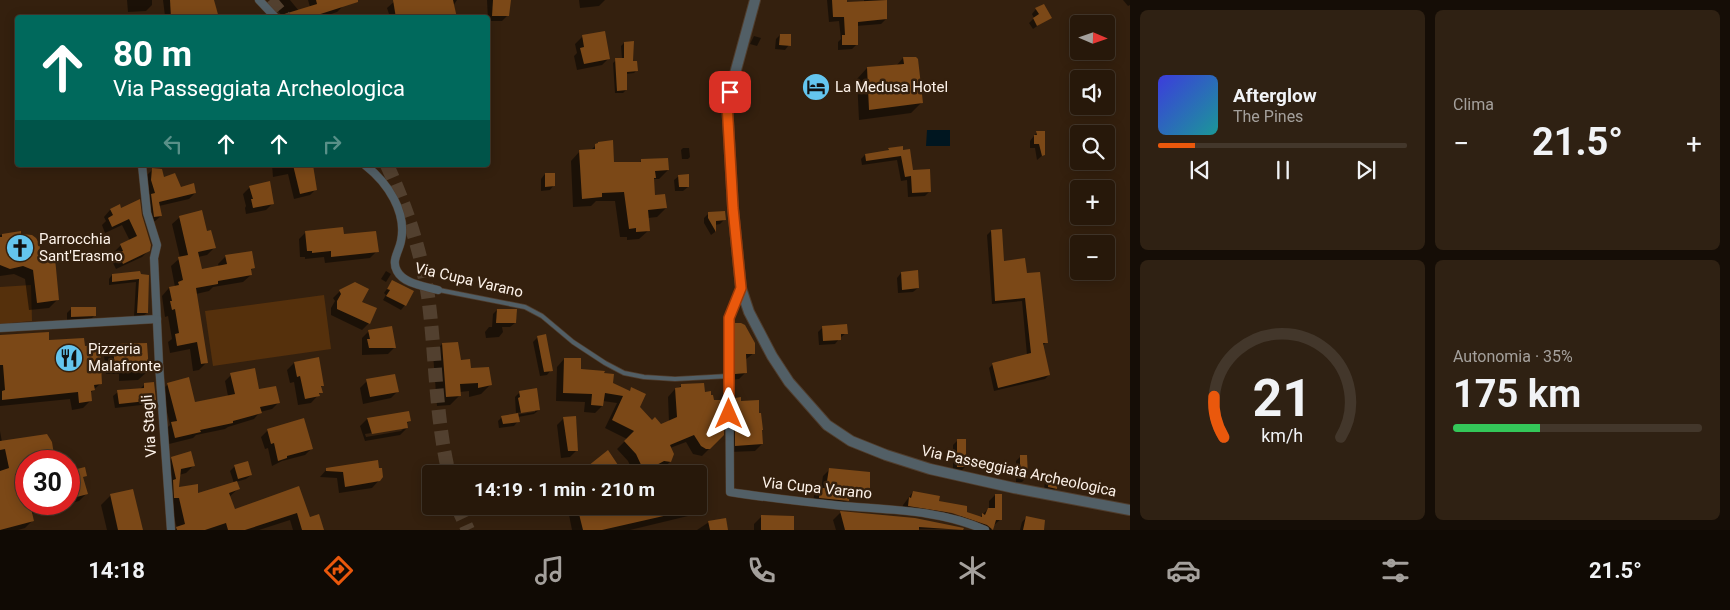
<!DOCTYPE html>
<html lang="it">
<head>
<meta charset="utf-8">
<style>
  body { margin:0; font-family:Roboto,sans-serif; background:#2f2113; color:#f1f3f6; height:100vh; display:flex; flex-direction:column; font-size:19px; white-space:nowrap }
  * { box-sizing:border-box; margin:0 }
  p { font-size:16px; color:#a4a09c }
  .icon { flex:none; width:28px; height:28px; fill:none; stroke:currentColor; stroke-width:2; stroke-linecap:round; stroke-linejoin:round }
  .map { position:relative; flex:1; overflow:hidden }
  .side { display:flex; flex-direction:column; gap:10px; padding:10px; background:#150d06; width:600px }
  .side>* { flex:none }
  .banner { position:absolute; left:15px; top:15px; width:475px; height:152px; border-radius:5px; box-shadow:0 2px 12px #0003,0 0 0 1px #43372b; background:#00695c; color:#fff; overflow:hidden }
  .needle { width:32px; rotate:92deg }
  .controls { position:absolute; left:1070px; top:15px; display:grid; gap:10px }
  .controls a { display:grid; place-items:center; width:45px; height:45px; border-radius:5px; background:#27180a; box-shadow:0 2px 12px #0003,0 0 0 1px #43372b; font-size:25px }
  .speed { position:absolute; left:15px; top:450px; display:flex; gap:10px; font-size:25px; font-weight:700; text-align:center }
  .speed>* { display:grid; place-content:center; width:65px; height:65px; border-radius:50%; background:#27180a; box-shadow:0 2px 12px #0003,0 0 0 1px #43372b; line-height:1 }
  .speed .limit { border:8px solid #d22; background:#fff; color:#111 }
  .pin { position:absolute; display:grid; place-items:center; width:42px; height:42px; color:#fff; margin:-21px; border-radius:10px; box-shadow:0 2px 8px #0006 }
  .me { position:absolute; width:55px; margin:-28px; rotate:0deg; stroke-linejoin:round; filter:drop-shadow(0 0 4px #0008) }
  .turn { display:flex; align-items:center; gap:18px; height:105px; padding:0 15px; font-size:22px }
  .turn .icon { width:65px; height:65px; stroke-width:2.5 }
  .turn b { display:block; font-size:35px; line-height:42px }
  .lanes { display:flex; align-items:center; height:48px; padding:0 15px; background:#0003; justify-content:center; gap:25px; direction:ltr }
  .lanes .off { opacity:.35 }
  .big { font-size:38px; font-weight:700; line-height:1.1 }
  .side .tile { flex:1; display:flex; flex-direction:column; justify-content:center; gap:8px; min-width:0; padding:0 18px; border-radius:8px; background:#2f2113 }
  .side .dial { align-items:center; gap:0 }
  .dial svg { height:130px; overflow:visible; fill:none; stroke:#43372b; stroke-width:7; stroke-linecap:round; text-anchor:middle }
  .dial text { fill:#f1f3f6; stroke:none }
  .song { display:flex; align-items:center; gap:15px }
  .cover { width:60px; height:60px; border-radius:8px; background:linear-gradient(135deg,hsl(240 70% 55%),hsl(180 70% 35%)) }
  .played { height:5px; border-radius:2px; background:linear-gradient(90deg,#ea580c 15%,#43372b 15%) }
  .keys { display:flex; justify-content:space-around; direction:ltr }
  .heat { display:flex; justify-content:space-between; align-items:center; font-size:28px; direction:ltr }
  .charge { height:8px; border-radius:4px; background:linear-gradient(90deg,#34c759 35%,#43372b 0) }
  .side .tiles { flex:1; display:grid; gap:10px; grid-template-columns:repeat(2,1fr) }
  .trip { position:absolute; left:422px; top:465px; width:285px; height:50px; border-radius:5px; background:#27180a; box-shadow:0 2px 12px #0003,0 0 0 1px #43372b; font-weight:700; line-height:50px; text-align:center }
  .dock { display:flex; height:80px; justify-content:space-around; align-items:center; background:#100a04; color:#a4a09c }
  .dock .icon { width:35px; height:35px }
  .dock .active { color:#ea580c }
  .dock b { font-size:22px; color:#f1f3f6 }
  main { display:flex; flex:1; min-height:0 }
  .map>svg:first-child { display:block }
  .green { fill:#55300c }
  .water { fill:#001620 }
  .shadow { fill:#0007; fill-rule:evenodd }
  .building { fill:#7b4817 }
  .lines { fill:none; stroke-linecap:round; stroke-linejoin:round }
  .trunk-tunnel { stroke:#52402f; stroke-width:14; stroke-dasharray:14 7; stroke-linecap:butt }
  .service-casing { stroke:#503d2d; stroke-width:5.5 }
  .minor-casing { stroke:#503d2d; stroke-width:9 }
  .tertiary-casing { stroke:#503d2d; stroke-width:12 }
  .service { stroke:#525f66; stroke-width:4 }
  .minor { stroke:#525f66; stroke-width:8 }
  .tertiary { stroke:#525f66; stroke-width:10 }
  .route-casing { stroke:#983908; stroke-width:12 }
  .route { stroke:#ea580c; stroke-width:9 }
  .labels { text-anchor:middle; stroke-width:5; stroke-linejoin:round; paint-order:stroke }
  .poi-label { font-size:15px; fill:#fdf2e9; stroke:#34200e; text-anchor:start }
  .street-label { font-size:15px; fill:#fdf2e9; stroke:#34200e }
</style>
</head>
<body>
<main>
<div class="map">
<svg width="1130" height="530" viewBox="0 0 1130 530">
  <rect width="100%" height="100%" fill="#34200e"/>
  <!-- green -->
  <g class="green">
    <path d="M31 285 32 321 0 324V287Z"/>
    <path d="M324 295 331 349 213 366 205 311Z"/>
  </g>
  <!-- water -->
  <path class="water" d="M927 130H950V146H926Z"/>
  <!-- shadow -->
  <g class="shadow">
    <path d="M127 0H152V5L146 11 128 12Z"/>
    <path d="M163 0H212L218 18H163L165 16Z"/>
    <path d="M270 0H290L299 11 310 7 308 0H342L343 6 337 12 319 18H281L282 16Z"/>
    <path d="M396 0H457L453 6 455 18H388L389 14 387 8Z"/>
    <path d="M487 0H510L508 15 502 21H488Z"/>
    <path d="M579 0H605L599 6 580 8Z"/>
    <path d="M827 0H845L846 4 864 2V0H886V19L881 24 856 26 857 44 852 49 838 50V42L841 39 839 21 829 22Z"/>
    <path d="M1123 0H1130V5L1128 6Z"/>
    <path d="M1036 9 1050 17 1033 29 1029 23 1034 18 1032 14Z"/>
    <path d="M780 35 789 45 785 50 775 49 776 39Z"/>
    <path d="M754 36 761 38 757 46 750 44Z"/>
    <path d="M582 37 609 58 602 65 577 70 574 56 577 53 575 44Z"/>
    <path d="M624 43 637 70 634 73 626 74V90L623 93H615L613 63 616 60 622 59 621 46Z"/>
    <path d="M903 58 922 102 911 113 859 120 857 79 867 68 896 66Z"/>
    <path d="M1037 132 1043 155 1037 160 1035 148H1030V141Z"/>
    <path d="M596 145 613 163H639L642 160 668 170 659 179H654V196L666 208 657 217 648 218 649 230 639 239 627 240V237H620L615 201H596L591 206 573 207 571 161 580 151H590Z"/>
    <path d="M683 148H689L690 157 688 159H682L681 150Z"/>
    <path d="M889 149 902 152 912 171 929 192 925 196 908 197 907 180 901 181 897 160 862 165 861 159 865 155 886 152Z"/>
    <path d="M272 165H311L316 189 310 195 294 199 288 174 273 177Z"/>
    <path d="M152 170 180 189 195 193 189 199 159 206 161 216 155 221 149 222 146 200 150 196 146 186 147 175Z"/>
    <path d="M545 174 554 185 550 190 541 191V179Z"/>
    <path d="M679 176 688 187 683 191H675L674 180Z"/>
    <path d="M250 187 273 203 266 210 246 214 245 208 246 206 243 194Z"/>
    <path d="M139 201 149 250 142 257 116 269 112 261 116 257 114 252 121 245 130 241 122 225 105 233 102 225 106 221 104 217 110 210 119 206 120 210Z"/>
    <path d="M709 213 724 220 720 224 715 225V232L711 235 704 223V218Z"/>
    <path d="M180 217 206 232 214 248 207 255 198 257 201 270 219 267 218 264 226 256 253 268 250 271 251 275 243 282 213 287 209 291 196 294 207 362 199 370 193 371 190 349 170 353 168 342 172 339 168 316 165 317 162 296 169 288 175 287 171 266 180 258 172 224Z"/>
    <path d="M991 231 1002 263 1026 275 1046 342 1042 347 1049 375 1045 379 994 391 989 368 993 364 1027 355 1022 301 992 304 987 235Z"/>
    <path d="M20 233 38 261 58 299 49 308 29 310 25 279 14 274 0 276V235Z"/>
    <path d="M305 233 343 235 377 251 370 258 325 263 324 257 305 259V257H300L299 239Z"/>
    <path d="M386 271 391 274 386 282 381 279Z"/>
    <path d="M901 273 918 288 913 292 898 293 897 278Z"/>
    <path d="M112 275 140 276 147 313 143 316H134L136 282 109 285V279Z"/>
    <path d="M392 282 405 305 401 310 383 300 386 295 384 293Z"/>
    <path d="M340 291 360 303 369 323 362 330 331 315V308L335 301 333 298Z"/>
    <path d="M71 309 95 315 90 320H67V313Z"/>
    <path d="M497 310 515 323 510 327H502L503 332 499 337 486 338 485 332 489 327H492L493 314Z"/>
    <path d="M735 324 754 353 745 360 746 372 739 379 728 380V331Z"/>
    <path d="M823 327 846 333 840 338 835 344 819 345 818 332Z"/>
    <path d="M369 331 395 347 388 354 362 355V338Z"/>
    <path d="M0 336 83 347 100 384 90 393V401L83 408 72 410 70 399 0 406Z"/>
    <path d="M538 337 551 370 547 375 540 376 533 342Z"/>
    <path d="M442 344 459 362 490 385 481 394 469 397V391L460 392V395L450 405 437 406 433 354Z"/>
    <path d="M113 346 148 371 138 380 119 381V374H106L104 355Z"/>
    <path d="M564 359 580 370 628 392 632 389 639 407 652 421 660 425 669 422 668 397 675 389 681 386 703 393 723 435 702 456 693 454 686 442 670 448V462L662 469 656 468 646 474H634L628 461 617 449 627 439 605 428 617 403 603 401 602 406 595 413 584 412 585 402 556 401 557 367Z"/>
    <path d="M294 363 323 385 320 388 321 392 311 403 298 405 294 382 290 383 287 370Z"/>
    <path d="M231 375 278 403 272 409 260 412 254 419 228 427 225 429 196 435 193 438 169 444 165 430 170 425 162 390 168 384 194 403 228 396 225 381Z"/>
    <path d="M367 381 398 391 391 398 363 404 360 388Z"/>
    <path d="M144 385 155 400 150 404 115 408 113 396 118 392 139 390Z"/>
    <path d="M519 393 539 410 534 414 518 417V421L514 426 499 428 498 421 502 417 535 412V410L516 413 515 397Z"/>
    <path d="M736 399 762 444 755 451 729 452V406Z"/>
    <path d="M564 418 577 450 570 457 561 458 557 425Z"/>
    <path d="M367 419 410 421 406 424 407 428 400 435 365 441 360 426ZM404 428 401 431 366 437 365 434Z"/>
    <path d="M268 430 311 449 305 455 282 461 272 466 268 448 265 449 261 437Z"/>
    <path d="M0 431 2 442H50L54 461H26V478L16 480 20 495 26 494V504H69V478L82 475 86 494 79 501 31 514 33 520 25 528 18 530H0Z"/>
    <path d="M958 440 965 467 961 471H953V445Z"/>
    <path d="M607 452 618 468 613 474H580Z"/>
    <path d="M1021 456 1026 478 1022 482H1016V461Z"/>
    <path d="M172 458 193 466 186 473 179 475 178 488 197 495 234 483 230 471 235 466 251 475 246 479 236 482 239 488 229 497 234 510 298 488 309 519 323 530H293L290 520 259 530H175L177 528 171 505 164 465Z"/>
    <path d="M327 469 382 477 372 488 339 493 337 478 320 477Z"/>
    <path d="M829 470 868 489 862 495 848 496V500L841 507 813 504 814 495 821 489 823 476Z"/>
    <path d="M1050 475 1056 488 1052 493 1044 491 1045 479Z"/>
    <path d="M913 492 980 517 989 508V501L995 495 1001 519 993 526 991 530H979L946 519 902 511 903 505ZM947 510 961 515V517L946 512Z"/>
    <path d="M111 495 141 530H107L101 505Z"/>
    <path d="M577 506H697V507L688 516 630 530H572L569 515Z"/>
    <path d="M840 513 962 529 836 530 833 520Z"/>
    <path d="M761 517 793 530H754V524Z"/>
    <path d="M1026 518 1042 530H1020L1022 522Z"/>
    <path d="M709 522 727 530H697Z"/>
  </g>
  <!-- building -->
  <g class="building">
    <path d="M170 0H214L219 18H171Z"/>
    <path d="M316 0H358V2L308 18H282L281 15 317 4Z"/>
    <path d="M393 0H453L457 18H396Z"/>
    <path d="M493 0H511L509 16H492Z"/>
    <path d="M832 0H847V2L887 0V19L858 22V45H842V35H845L844 17H833Z"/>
    <path d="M1044 4 1052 18 1037 26 1033 18 1039 14 1035 8Z"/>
    <path d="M605 31 610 59 584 64 580 48 584 47 582 35Z"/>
    <path d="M780 34H791V46L779 45Z"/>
    <path d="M634 41 633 61H637L638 71 627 72V90L617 91 615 58H624V42Z"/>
    <path d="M903 57H916L918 59 923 103 869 110 867 67 904 64Z"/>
    <path d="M1036 131H1045V155L1042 156 1039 144H1034V135H1037Z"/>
    <path d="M613 140 614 162H641V159L668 158 669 170 655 171 656 178H654L655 195 665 194 667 208 648 210 650 231 636 232V228L629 229 624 192 602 193V197L582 199 579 150 595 149V144L598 143V142Z"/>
    <path d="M903 146V150L910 149 913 170 930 169 931 192 912 193 911 176 905 177 901 156 866 161 865 154 889 150 888 148Z"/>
    <path d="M293 165H313L317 190 300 194Z"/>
    <path d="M152 168 162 169 164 177 175 173 181 187 194 183 196 193 159 202 162 216 154 217 151 194 155 193 151 180Z"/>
    <path d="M545 173H555V186L545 187Z"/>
    <path d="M689 174V187H679L678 175Z"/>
    <path d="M270 181 274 204 253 208 251 199H253L249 186Z"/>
    <path d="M140 199 142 215 151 245 150 251 123 264 118 253 123 251 120 244 137 236 129 219 112 227 108 218 113 215 110 209 120 204 121 208Z"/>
    <path d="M202 210 207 231 211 230 216 248 198 252 202 269 227 264 225 255 252 251 255 268 251 269 252 275 218 281V284L196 288 208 363 201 364 197 342 177 346 175 334 179 333 175 309 172 310 170 301H172L169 287 179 285 178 282 183 280 178 257 188 255 179 216Z"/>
    <path d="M725 211 726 220 716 221V232L708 218V212Z"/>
    <path d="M343 227 344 234 376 231 379 252 331 257V251L312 253V251H307L305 231Z"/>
    <path d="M1002 229 1004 261 1025 258 1027 273 1040 272 1048 343H1043L1050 375 998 388 992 363 1031 353 1025 298 995 301 991 230Z"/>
    <path d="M21 231V234L32 235 36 238 40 245 39 259 55 258 59 300 37 303 33 270 23 266 10 269 0 265V237H2V234Z"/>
    <path d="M918 270 919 288 902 290 901 272Z"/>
    <path d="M140 271 141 274 149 275 148 313H137L139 279 112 282V274Z"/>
    <path d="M392 280 414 291 406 306 386 296 390 290 387 289Z"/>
    <path d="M355 282 369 289 362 302 377 308 370 324 337 309V301L341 294 339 290Z"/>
    <path d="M71 307H96V316L71 317Z"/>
    <path d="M497 309H517L516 323H496Z"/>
    <path d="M735 323H741L745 325 755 343V354H746L747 373 735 374Z"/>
    <path d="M847 324 848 334H841V340L823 341 822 326Z"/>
    <path d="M392 326 396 348H369L367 339H370L368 330Z"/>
    <path d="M49 332V340L84 338 85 346 100 345 102 384 94 385 95 390 91 391 92 401 79 403 78 392 2 400V391L5 390 3 365H0V335Z"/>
    <path d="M546 334 553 371 544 372 537 336Z"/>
    <path d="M458 342 461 360 470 359 471 368 489 367 492 385 478 388V383L460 384 461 396 446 397 442 343Z"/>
    <path d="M147 343 149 371 128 372V365H115L112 344Z"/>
    <path d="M319 357 324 386H321L323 393H319L320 396 305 399 300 376 297 377 294 362Z"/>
    <path d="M564 358H581V369L605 371 604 373 614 374 613 383 630 391 631 387 646 394 640 407 652 420 655 417 661 424 677 417 675 388 681 387V384L704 383 705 392 711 391V395H713L714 400H724V435L710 449H706L701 446 694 435 670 445 674 454 671 462 664 461 651 468 649 466 643 469 636 454 624 441 634 431 612 420 623 396 605 393 603 406 591 405 592 394 563 393Z"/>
    <path d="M255 368 259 389 276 386 280 403 260 407 262 413 233 421V423L200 430 201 432 175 438 171 422 177 421 167 383 189 377 195 402 235 394 230 373Z"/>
    <path d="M395 374 399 392 370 397 366 379Z"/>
    <path d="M154 382 156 400 119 404 117 390 144 388V383Z"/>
    <path d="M537 388 540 410 521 413 518 398 520 397 519 391Z"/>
    <path d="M741 397V401L759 400V413H761L763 430H762L763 444 735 446V398Z"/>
    <path d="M409 411 411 421 407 422 408 428 372 434 367 418Z"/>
    <path d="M518 413 520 422 503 424 501 416Z"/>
    <path d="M576 416 578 451H568L563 417Z"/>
    <path d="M304 418 313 449 287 456V458L278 461 274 443 271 444 267 429Z"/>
    <path d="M47 434 52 442 55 461H26V472L15 474 21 494 26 492V504H30L34 521 0 530V471L9 468 5 449 0 450V441Z"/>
    <rect x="957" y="439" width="9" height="28"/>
    <path d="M608 450 620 468 614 473 610 469 604 474H578Z"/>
    <path d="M191 451 195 466 181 469 179 487 198 484V493L237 481 240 489 229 493 235 509 299 486 310 517 319 514 324 530H302L297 513 245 530H228L226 523 205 530H177L176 527 185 524 179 498H174L173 480 176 479 171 457Z"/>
    <path d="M1020 455H1027L1028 478H1020Z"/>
    <path d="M378 460 379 468H382L383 477 380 481 345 487 343 472 326 471V468Z"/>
    <path d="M248 461 252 475 238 479 234 465Z"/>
    <path d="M85 467 87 476 83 477 88 494 69 499V471Z"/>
    <path d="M829 468 870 472V489L850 490 849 501 819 498 820 488H826Z"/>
    <path d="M1049 474H1058L1057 489 1048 487Z"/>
    <path d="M133 489 143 530H118L110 494Z"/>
    <path d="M913 491 940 496 939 501 967 506V512L982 517V513L985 515 988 508H995V494H1002V520H996L993 530 987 525 952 513 908 506 909 497 911 498Z"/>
    <path d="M577 506H689L690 510 602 530H583Z"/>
    <path d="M840 511 915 518 964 528 963 530 919 527V530H845Z"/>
    <path d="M761 515 794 516V530H761Z"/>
    <path d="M1026 516 1045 520 1044 530H1023Z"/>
    <path d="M726 518 728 530H710L708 521Z"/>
  </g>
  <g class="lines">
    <!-- trunk-tunnel -->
    <g class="trunk-tunnel">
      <path d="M270 0 285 18"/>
      <path d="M387 165C406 206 421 251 428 296 436 355 435 415 449 474"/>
      <path d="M457 506 468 530"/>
    </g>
    <defs>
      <path id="service" d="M439 290 525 307 542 316 573 342 605 363 624 373 644 377 675 379 729 376"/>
      <g id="minor">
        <path d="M259 0 276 18"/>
        <path d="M142 165 147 213 157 245 154 258 159 364 171 530"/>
        <path d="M365 165C388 183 407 212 401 241 399 252 391 260 397 271 404 284 424 286 438 290"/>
        <path d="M741 288 729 318 730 492C768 498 805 502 843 506 891 510 941 510 985 530"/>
        <path d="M0 328 157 319"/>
      </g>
      <path id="tertiary" d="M755 0 727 103 733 208 741 288 749 312 772 356 789 382 827 425 851 441 886 455 930 469 1014 488 1130 510"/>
    </defs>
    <!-- service casing -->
    <use href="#service" class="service-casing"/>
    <!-- minor casing -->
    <use href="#minor" class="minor-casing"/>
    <!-- tertiary casing -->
    <use href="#tertiary" class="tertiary-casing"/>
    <!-- service -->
    <use href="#service" class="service"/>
    <!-- minor -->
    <use href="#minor" class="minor"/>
    <!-- tertiary -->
    <use href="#tertiary" class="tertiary"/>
  </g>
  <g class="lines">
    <defs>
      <path id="route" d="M729 414V318L741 288 733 208 727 103 730 92"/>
    </defs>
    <!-- route casing -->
    <use href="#route" class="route-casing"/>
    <!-- route -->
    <use href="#route" class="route"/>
  </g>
  <!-- icons -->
  <defs>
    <symbol id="hotel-disc" viewBox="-11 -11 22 22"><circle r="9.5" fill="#64c5ee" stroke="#34200e"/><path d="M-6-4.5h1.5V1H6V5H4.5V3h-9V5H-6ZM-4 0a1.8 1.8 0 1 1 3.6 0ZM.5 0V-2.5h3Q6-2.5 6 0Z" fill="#111"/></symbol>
    <symbol id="church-disc" viewBox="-11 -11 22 22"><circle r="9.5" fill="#64c5ee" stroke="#34200e"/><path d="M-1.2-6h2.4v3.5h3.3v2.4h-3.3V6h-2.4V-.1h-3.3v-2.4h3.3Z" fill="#111"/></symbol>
    <symbol id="restaurant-disc" viewBox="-11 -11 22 22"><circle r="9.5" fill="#64c5ee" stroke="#34200e"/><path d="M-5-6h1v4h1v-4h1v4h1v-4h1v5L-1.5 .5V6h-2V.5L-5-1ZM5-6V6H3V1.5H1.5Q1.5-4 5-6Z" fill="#111"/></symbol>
  </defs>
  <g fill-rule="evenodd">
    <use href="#hotel-disc" x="800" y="71" width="32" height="32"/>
    <use href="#church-disc" x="4" y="232" width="32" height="32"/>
    <use href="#restaurant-disc" x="53" y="342" width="32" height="32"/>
  </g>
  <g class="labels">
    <!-- poi labels -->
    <g class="poi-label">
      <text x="835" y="92">La Medusa Hotel</text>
      <text x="39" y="244">Parrocchia<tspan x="39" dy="17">Sant'Erasmo</tspan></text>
      <text x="88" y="354">Pizzeria<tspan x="88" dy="17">Malafronte</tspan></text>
    </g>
    <!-- street labels -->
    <g class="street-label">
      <text transform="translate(469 280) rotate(13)" y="5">Via Cupa Varano</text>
      <text transform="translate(149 426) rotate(-94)" y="5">Via Stagli</text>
      <text transform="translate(1019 471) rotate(12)" y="5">Via Passeggiata Archeologica</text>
      <text transform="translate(817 488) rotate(6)" y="5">Via Cupa Varano</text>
    </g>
  </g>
</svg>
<div class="controls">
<a><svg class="needle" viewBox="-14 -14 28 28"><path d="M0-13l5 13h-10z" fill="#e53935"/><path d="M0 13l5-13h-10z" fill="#a4a09c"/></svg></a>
<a><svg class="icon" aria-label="sound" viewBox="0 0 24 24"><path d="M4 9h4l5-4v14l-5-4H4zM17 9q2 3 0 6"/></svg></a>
<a><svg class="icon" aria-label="search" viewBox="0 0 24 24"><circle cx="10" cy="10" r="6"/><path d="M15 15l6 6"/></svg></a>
<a>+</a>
<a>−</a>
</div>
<div class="speed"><div class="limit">30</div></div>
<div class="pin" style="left:730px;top:92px;background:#d93025"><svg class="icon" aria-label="arrive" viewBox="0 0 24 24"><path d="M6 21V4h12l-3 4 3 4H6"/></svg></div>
<svg class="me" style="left:729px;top:414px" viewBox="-20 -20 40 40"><path d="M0-17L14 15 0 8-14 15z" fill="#ea580c" stroke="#fff" stroke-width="4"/></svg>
<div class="trip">14:19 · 1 min · 210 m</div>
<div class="banner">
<div class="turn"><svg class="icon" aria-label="ahead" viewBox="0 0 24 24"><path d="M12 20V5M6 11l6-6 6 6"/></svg><div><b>80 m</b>Via Passeggiata Archeologica</div></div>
<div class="lanes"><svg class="icon off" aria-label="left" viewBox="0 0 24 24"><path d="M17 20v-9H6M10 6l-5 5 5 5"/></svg><svg class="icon" aria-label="ahead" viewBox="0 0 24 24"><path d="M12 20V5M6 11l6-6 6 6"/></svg><svg class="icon" aria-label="ahead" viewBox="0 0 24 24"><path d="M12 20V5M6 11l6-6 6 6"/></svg><svg class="icon off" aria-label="right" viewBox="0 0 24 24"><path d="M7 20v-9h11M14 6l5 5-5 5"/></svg></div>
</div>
</div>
<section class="side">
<div class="tiles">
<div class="tile">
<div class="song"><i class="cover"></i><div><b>Afterglow</b><p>The Pines</p></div></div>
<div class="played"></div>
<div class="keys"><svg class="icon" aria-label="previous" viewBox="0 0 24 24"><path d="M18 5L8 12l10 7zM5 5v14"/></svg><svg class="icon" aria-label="pause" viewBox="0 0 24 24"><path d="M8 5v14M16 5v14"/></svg><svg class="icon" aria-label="next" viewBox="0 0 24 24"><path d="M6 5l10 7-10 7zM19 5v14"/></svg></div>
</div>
<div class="tile"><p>Clima</p>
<div class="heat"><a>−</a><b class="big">21.5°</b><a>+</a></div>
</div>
<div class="tile dial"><svg viewBox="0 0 100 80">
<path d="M14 69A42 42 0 1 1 86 69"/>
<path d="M14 69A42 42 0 0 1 8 44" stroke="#ea580c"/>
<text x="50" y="56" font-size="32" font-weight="700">21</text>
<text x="50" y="72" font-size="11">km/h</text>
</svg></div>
<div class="tile"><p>Autonomia · 35%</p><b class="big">175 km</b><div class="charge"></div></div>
</div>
</section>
</main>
<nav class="dock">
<b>14:18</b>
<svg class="icon active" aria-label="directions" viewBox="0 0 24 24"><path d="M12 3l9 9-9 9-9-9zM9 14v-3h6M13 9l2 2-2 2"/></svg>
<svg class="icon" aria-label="music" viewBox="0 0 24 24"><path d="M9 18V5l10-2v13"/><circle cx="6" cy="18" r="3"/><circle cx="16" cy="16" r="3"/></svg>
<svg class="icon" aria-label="phone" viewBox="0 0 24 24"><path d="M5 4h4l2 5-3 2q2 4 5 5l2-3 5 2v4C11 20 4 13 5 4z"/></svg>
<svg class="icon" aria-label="climate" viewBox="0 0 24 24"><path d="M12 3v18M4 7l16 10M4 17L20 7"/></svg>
<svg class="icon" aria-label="car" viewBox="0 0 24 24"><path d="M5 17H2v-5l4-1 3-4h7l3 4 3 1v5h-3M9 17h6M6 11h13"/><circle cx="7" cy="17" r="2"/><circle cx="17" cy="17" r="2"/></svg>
<svg class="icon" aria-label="filters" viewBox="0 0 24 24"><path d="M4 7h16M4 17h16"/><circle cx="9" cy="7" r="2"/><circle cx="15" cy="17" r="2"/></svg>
<b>21.5°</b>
</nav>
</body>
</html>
